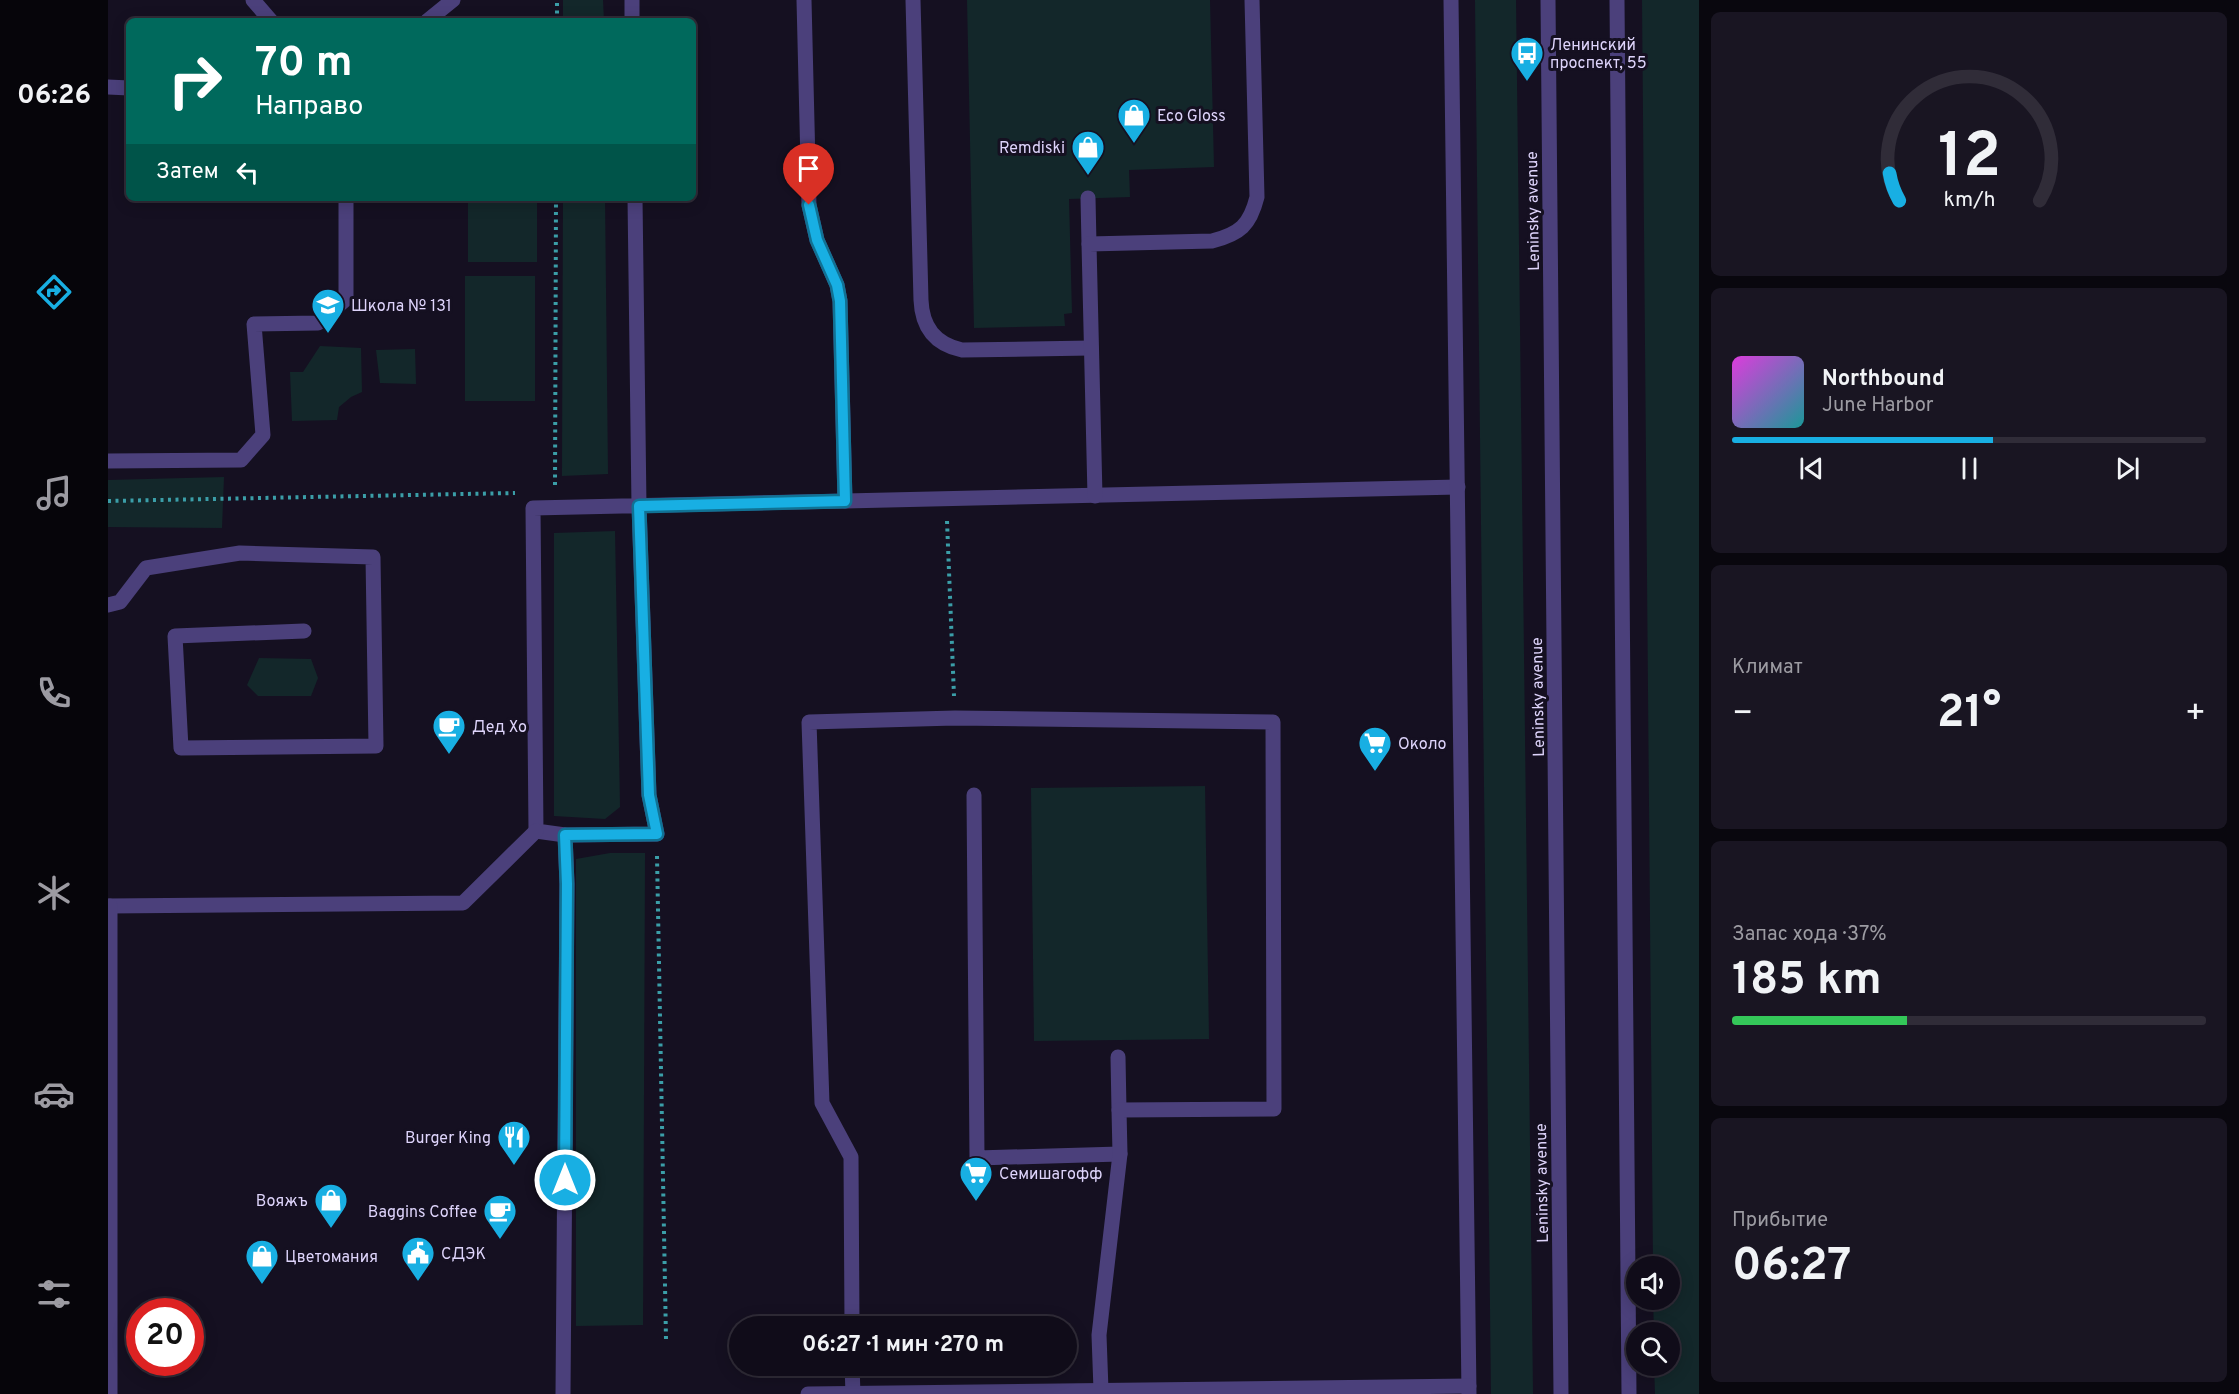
<!DOCTYPE html>
<html lang="ru">
<head>
<meta charset="utf-8">
<style>
  body { margin:0; font-family:Overpass,sans-serif; background:#191522; color:#f1f3f6; height:100vh; display:flex; flex-direction:column; font-size:22px; white-space:nowrap }
  * { box-sizing:border-box; margin:0 }
  p { font-size:20px; color:#9c9ba2 }
  .icon { flex:none; width:33px; height:33px; fill:none; stroke:currentColor; stroke-width:2; stroke-linecap:round; stroke-linejoin:round }
  .map { position:relative; flex:1; overflow:hidden }
  .sheet { display:flex; flex-direction:column; gap:12px; padding:12px; background:#09070e; width:540px }
  .sheet>* { flex:none }
  .banner { position:absolute; left:18px; top:18px; width:570px; height:183px; border-radius:9px; box-shadow:0 3px 15px #0003,0 0 0 2px #302c38; background:#00695c; color:#fff; overflow:hidden }
  .buttons { position:absolute; left:1518px; top:1256px; display:grid; gap:12px }
  .buttons a { display:grid; place-items:center; width:54px; height:54px; border-radius:50%; background:#100c19; box-shadow:0 3px 15px #0003,0 0 0 2px #302c38; font-size:30px }
  .speed { position:absolute; left:18px; top:1298px; display:flex; gap:12px; font-size:30px; font-weight:700; text-align:center }
  .speed>* { display:grid; place-content:center; width:78px; height:78px; border-radius:50%; background:#100c19; box-shadow:0 3px 15px #0003,0 0 0 2px #302c38; line-height:1 }
  .speed .limit { border:9px solid #d22; background:#fff; color:#111 }
  .pin { position:absolute; display:grid; place-items:center; width:51px; height:51px; color:#fff; margin:-62px -26px; border-radius:50% 50% 50% 0; rotate:-45deg; box-shadow:0 0 6px #0007 }
  .pin .icon { rotate:45deg }
  .me { position:absolute; width:66px; margin:-33px; rotate:0deg; stroke-linejoin:round; filter:drop-shadow(0 0 4px #0008) }
  .turn { display:flex; align-items:center; gap:21px; height:126px; padding:0 30px; font-size:27px }
  .turn .icon { width:78px; height:78px; stroke-width:2.5 }
  .turn b { display:block; font-size:42px; line-height:51px }
  .then { display:flex; align-items:center; height:57px; padding:0 30px; background:#0003; gap:12px; font-size:22px }
  .big { font-size:45px; font-weight:700; line-height:1.1 }
  .sheet .card { flex:1; display:flex; flex-direction:column; justify-content:center; gap:9px; min-width:0; padding:0 21px; border-radius:9px; background:#191522 }
  .sheet .dial { align-items:center; gap:0 }
  .dial svg { height:156px; overflow:visible; fill:none; stroke:#302c38; stroke-width:7; stroke-linecap:round; text-anchor:middle }
  .dial text { fill:#f1f3f6; stroke:none }
  .song { display:flex; align-items:center; gap:18px }
  .cover { width:72px; height:72px; border-radius:9px; background:linear-gradient(135deg,hsl(300 70% 55%),hsl(180 70% 35%)) }
  .played { height:6px; border-radius:3px; background:linear-gradient(90deg,#18afe3 55%,#302c38 55%) }
  .keys { display:flex; justify-content:space-around; direction:ltr }
  .heat { display:flex; justify-content:space-between; align-items:center; font-size:33px; direction:ltr }
  .charge { height:9px; border-radius:4px; background:linear-gradient(90deg,#34c759 37%,#302c38 0) }
  .trip { position:absolute; left:621px; top:1316px; width:348px; height:60px; border-radius:30px; background:#100c19; box-shadow:0 3px 15px #0003,0 0 0 2px #302c38; font-weight:700; line-height:60px; text-align:center }
  main { display:flex; flex:1; min-height:0 }
  .tabs { display:flex; flex-direction:column; width:108px; justify-content:space-around; align-items:center; background:#06050a; color:#9c9ba2 }
  .tabs .icon { width:42px; height:42px }
  .tabs .active { color:#18afe3 }
  .tabs b { font-size:27px; color:#f1f3f6 }
  .map>svg:first-child { display:block }
  .green { fill:#13272a }
  .lines { fill:none; stroke-linecap:round; stroke-linejoin:round }
  .path { stroke:#3b9ea8; stroke-width:4; stroke-dasharray:3 4.5; stroke-linecap:butt }
  .service { stroke:#4b407b; stroke-width:15 }
  .minor { stroke:#4b407b; stroke-width:15 }
  .tertiary { stroke:#4b407b; stroke-width:15 }
  .route-casing { stroke:#107294; stroke-width:15 }
  .route { stroke:#18afe3; stroke-width:10 }
  .labels { text-anchor:middle; stroke-width:6; stroke-linejoin:round; paint-order:stroke }
  .poi-label { font-size:16px; fill:#ded4fb; stroke:#151021; text-anchor:start }
  .street-label { font-size:16px; fill:#ded4fb; stroke:#151021 }
</style>
</head>
<body>
<main>
<nav class="tabs">
<b>06:26</b>
<svg class="icon active" aria-label="directions" viewBox="0 0 24 24"><path d="M12 3l9 9-9 9-9-9zM9 14v-3h6M13 9l2 2-2 2"/></svg>
<svg class="icon" aria-label="music" viewBox="0 0 24 24"><path d="M9 18V5l10-2v13"/><circle cx="6" cy="18" r="3"/><circle cx="16" cy="16" r="3"/></svg>
<svg class="icon" aria-label="phone" viewBox="0 0 24 24"><path d="M5 4h4l2 5-3 2q2 4 5 5l2-3 5 2v4C11 20 4 13 5 4z"/></svg>
<svg class="icon" aria-label="climate" viewBox="0 0 24 24"><path d="M12 3v18M4 7l16 10M4 17L20 7"/></svg>
<svg class="icon" aria-label="car" viewBox="0 0 24 24"><path d="M5 17H2v-5l4-1 3-4h7l3 4 3 1v5h-3M9 17h6M6 11h13"/><circle cx="7" cy="17" r="2"/><circle cx="17" cy="17" r="2"/></svg>
<svg class="icon" aria-label="filters" viewBox="0 0 24 24"><path d="M4 7h16M4 17h16"/><circle cx="9" cy="7" r="2"/><circle cx="15" cy="17" r="2"/></svg>
</nav>
<div class="map">
<svg width="1591" height="1394" viewBox="0 0 1591 1394">
  <rect width="100%" height="100%" fill="#151021"/>
  <!-- green -->
  <g class="green">
    <path d="M455 0H495L496 21H455Z"/>
    <path d="M859 0H1102L1106 167 1021 170 1022 197 961 199 964 313 956 314 957 326 866 328Z"/>
    <path d="M1367 0H1408L1425 1394H1383Z"/>
    <path d="M1534 0H1591V1394H1547L1546 1365H1562V1332H1546L1545 1299H1562V1266H1545Z"/>
    <rect x="360" y="198" width="69" height="64"/>
    <path d="M455 198H497L500 474 454 476Z"/>
    <rect x="357" y="276" width="70" height="125"/>
    <path d="M212 346 253 348 254 392 243 397 231 407 229 420 184 421 182 372H195Z"/>
    <path d="M307 349 308 384 272 383 268 350Z"/>
    <path d="M116 477 114 528 0 527V480Z"/>
    <path d="M507 531 512 807 497 819 446 816V533Z"/>
    <path d="M151 658 203 659 210 678 203 696H150L139 685Z"/>
    <path d="M1097 786 1101 1039 926 1041 923 788Z"/>
    <path d="M502 853H537L535 1325 468 1326V859Z"/>
  </g>
  <g class="lines">
    <!-- path -->
    <g class="path">
      <path d="M449 21V0"/>
      <path d="M447 485 448 198"/>
      <path d="M0 501 407 493"/>
      <path d="M839 521 846 696"/>
      <path d="M549 856 558 1339"/>
    </g>
    <!-- service -->
    <g class="service">
      <path d="M145 0 163 21"/>
      <path d="M524 0V21"/>
      <path d="M696 0 701 205 709 240 729 285 732 301 737 501"/>
      <path d="M805 0 813 300C814 327 827 344 854 350L983 348"/>
      <path d="M319 21 345 0"/>
      <path d="M0 87 21 88"/>
      <path d="M527 198 531 506 541 795 549 834 457 835 428 831 425 508C529 505 633 504 737 501L1350 487"/>
      <path d="M980 198 981 244"/>
      <path d="M0 461 133 460 155 435 146 324 210 323 238 299V198"/>
      <path d="M987 496 981 244 1104 241C1132 234 1142 225 1149 197L1144 0"/>
      <path d="M0 605 12 602 38 568 132 553 265 557 268 746 73 748 67 636 196 631"/>
      <path d="M866 795 869 1158 1012 1154"/>
      <path d="M0 906 355 903 428 831"/>
      <path d="M1010 1057 1011 1110"/>
      <path d="M744 1326 743 1157 714 1103 701 722 847 718 1165 722 1166 1109 1011 1110 1012 1154 991 1335 993 1390"/>
      <path d="M744 1365 745 1394"/>
      <path d="M2 1394V906"/>
      <path d="M455 1394 459 884 457 835"/>
    </g>
    <!-- minor -->
    <g class="minor">
      <path d="M1343 0 1361 1394"/>
      <path d="M700 1394 1361 1386"/>
    </g>
    <!-- tertiary -->
    <g class="tertiary">
      <path d="M1440 0 1453 1394"/>
      <path d="M1509 0 1521 1394"/>
    </g>
  </g>
  <g class="lines">
    <defs>
      <path id="route" d="M457 1180 459 884 457 835 549 834 541 795 531 506 737 501 732 301 729 285 709 240 701 205"/>
    </defs>
    <!-- route casing -->
    <use href="#route" class="route-casing"/>
    <!-- route -->
    <use href="#route" class="route"/>
  </g>
  <!-- icons -->
  <defs>
    <symbol id="bus-pin" viewBox="-11 -11 22 30"><path d="M0 17L-7.5 6A9.5 9.5 0 1 1 7.5 6Z" fill="#18afe3" stroke="#151021"/><path d="M-5-6H5V4H4V6H2V4H-2V6H-4V4H-5ZM-3.5-4V0h7V-4ZM-3.5 1.2v1.5H-2V1.2ZM2 1.2v1.5H3.5V1.2Z" fill="#fff"/></symbol>
    <symbol id="shop-pin" viewBox="-11 -11 22 30"><path d="M0 17L-7.5 6A9.5 9.5 0 1 1 7.5 6Z" fill="#18afe3" stroke="#151021"/><path d="M-5-2.5h2.3a2.7 3.5 0 0 1 5.4 0H5L5.5 6h-11ZM-1.5-2.5h3a1.5 2.3 0 0 0-3 0Z" fill="#fff"/></symbol>
    <symbol id="school-pin" viewBox="-11 -11 22 30"><path d="M0 17L-7.5 6A9.5 9.5 0 1 1 7.5 6Z" fill="#18afe3" stroke="#151021"/><path d="M0-5L7-2L0 1L-7-2ZM-4 1L0 2.5L4 1V4Q0 6-4 4Z" fill="#fff"/></symbol>
    <symbol id="cafe-pin" viewBox="-11 -11 22 30"><path d="M0 17L-7.5 6A9.5 9.5 0 1 1 7.5 6Z" fill="#18afe3" stroke="#151021"/><path d="M-5.5-4.5H6V0H3Q3 3.5 0 3.5H-2.5Q-5.5 3.5-5.5 0ZM3-3.2v2h1.7v-2ZM-6 4.5H4V6H-6Z" fill="#fff"/></symbol>
    <symbol id="supermarket-pin" viewBox="-11 -11 22 30"><path d="M0 17L-7.5 6A9.5 9.5 0 1 1 7.5 6Z" fill="#18afe3" stroke="#151021"/><path d="M-6-5.5h2.5l.6 2H6L4.5 2H-2.5L-4.4-4H-6ZM-1.5 3.2a1.3 1.3 0 1 0 .1 0ZM3 3.2a1.3 1.3 0 1 0 .1 0Z" fill="#fff"/></symbol>
    <symbol id="restaurant-pin" viewBox="-11 -11 22 30"><path d="M0 17L-7.5 6A9.5 9.5 0 1 1 7.5 6Z" fill="#18afe3" stroke="#151021"/><path d="M-5-6h1v4h1v-4h1v4h1v-4h1v5L-1.5 .5V6h-2V.5L-5-1ZM5-6V6H3V1.5H1.5Q1.5-4 5-6Z" fill="#fff"/></symbol>
    <symbol id="civic-pin" viewBox="-11 -11 22 30"><path d="M0 17L-7.5 6A9.5 9.5 0 1 1 7.5 6Z" fill="#18afe3" stroke="#151021"/><path d="M-.6-6.5H3V-4.5H.6V-3L4-1V1h2V6H-6V1h2V-1L-.6-3ZM-1.2 2.5V6h2.4V2.5Z" fill="#fff"/></symbol>
  </defs>
  <g fill-rule="evenodd">
    <use href="#bus-pin" x="1400" y="34" width="38" height="52"/>
    <use href="#shop-pin" x="1007" y="96" width="38" height="52"/>
    <use href="#shop-pin" x="961" y="128" width="38" height="52"/>
    <use href="#school-pin" x="201" y="286" width="38" height="52"/>
    <use href="#cafe-pin" x="322" y="707" width="38" height="52"/>
    <use href="#supermarket-pin" x="1248" y="724" width="38" height="52"/>
    <use href="#restaurant-pin" x="387" y="1118" width="38" height="52"/>
    <use href="#supermarket-pin" x="849" y="1154" width="38" height="52"/>
    <use href="#shop-pin" x="204" y="1181" width="38" height="52"/>
    <use href="#cafe-pin" x="373" y="1192" width="38" height="52"/>
    <use href="#civic-pin" x="291" y="1234" width="38" height="52"/>
    <use href="#shop-pin" x="135" y="1237" width="38" height="52"/>
  </g>
  <g class="labels">
    <!-- poi labels -->
    <g class="poi-label">
      <text x="1442" y="50">Ленинский<tspan x="1442" dy="18">проспект, 55</tspan></text>
      <text x="1049" y="121">Eco Gloss</text>
      <text x="957" y="153" text-anchor="end">Remdiski</text>
      <text x="243" y="311">Школа № 131</text>
      <text x="364" y="732">Дед Хо</text>
      <text x="1290" y="749">Около</text>
      <text x="383" y="1143" text-anchor="end">Burger King</text>
      <text x="891" y="1179">Семишагофф</text>
      <text x="200" y="1206" text-anchor="end">Вояжъ</text>
      <text x="369" y="1217" text-anchor="end">Baggins Coffee</text>
      <text x="333" y="1259">СДЭК</text>
      <text x="177" y="1262">Цветомания</text>
    </g>
    <!-- street labels -->
    <g class="street-label">
      <text transform="translate(1424 211) rotate(-91)" y="6">Leninsky avenue</text>
      <text transform="translate(1429 697) rotate(-91)" y="6">Leninsky avenue</text>
      <text transform="translate(1433 1183) rotate(-91)" y="6">Leninsky avenue</text>
    </g>
  </g>
</svg>
<div class="buttons">
<a><svg class="icon" aria-label="sound" viewBox="0 0 24 24"><path d="M4 9h4l5-4v14l-5-4H4zM17 9q2 3 0 6"/></svg></a>
<a><svg class="icon" aria-label="search" viewBox="0 0 24 24"><circle cx="10" cy="10" r="6"/><path d="M15 15l6 6"/></svg></a>
</div>
<div class="speed"><div class="limit">20</div></div>
<div class="pin" style="left:701px;top:205px;background:#d93025"><svg class="icon" aria-label="arrive" viewBox="0 0 24 24"><path d="M6 21V4h12l-3 4 3 4H6"/></svg></div>
<svg class="me" style="left:457px;top:1180px" viewBox="-20 -20 40 40"><circle r="17" fill="#18afe3" stroke="#fff" stroke-width="3"/><path d="M0-11L8 9 0 5-8 9z" fill="#fff"/></svg>
<div class="trip">06:27 · 1 мин · 270 m</div>
<div class="banner">
<div class="turn"><svg class="icon" aria-label="right" viewBox="0 0 24 24"><path d="M7 20v-9h11M14 6l5 5-5 5"/></svg><div><b>70 m</b>Направо</div></div>
<div class="then">Затем<svg class="icon" aria-label="left" viewBox="0 0 24 24"><path d="M17 20v-9H6M10 6l-5 5 5 5"/></svg></div>
</div>
</div>
<section class="sheet">
<div class="card dial"><svg viewBox="0 0 100 80">
<path d="M14 69A42 42 0 1 1 86 69"/>
<path d="M14 69A42 42 0 0 1 9 55" stroke="#18afe3"/>
<text x="50" y="56" font-size="32" font-weight="700">12</text>
<text x="50" y="72" font-size="11">km/h</text>
</svg></div>
<div class="card">
<div class="song"><i class="cover"></i><div><b>Northbound</b><p>June Harbor</p></div></div>
<div class="played"></div>
<div class="keys"><svg class="icon" aria-label="previous" viewBox="0 0 24 24"><path d="M18 5L8 12l10 7zM5 5v14"/></svg><svg class="icon" aria-label="pause" viewBox="0 0 24 24"><path d="M8 5v14M16 5v14"/></svg><svg class="icon" aria-label="next" viewBox="0 0 24 24"><path d="M6 5l10 7-10 7zM19 5v14"/></svg></div>
</div>
<div class="card"><p>Климат</p>
<div class="heat"><a>−</a><b class="big">21°</b><a>+</a></div>
</div>
<div class="card"><p>Запас хода · 37%</p><b class="big">185 km</b><div class="charge"></div></div>
<div class="card"><p>Прибытие</p><b class="big">06:27</b></div>
</section>
</main>
</body>
</html>
